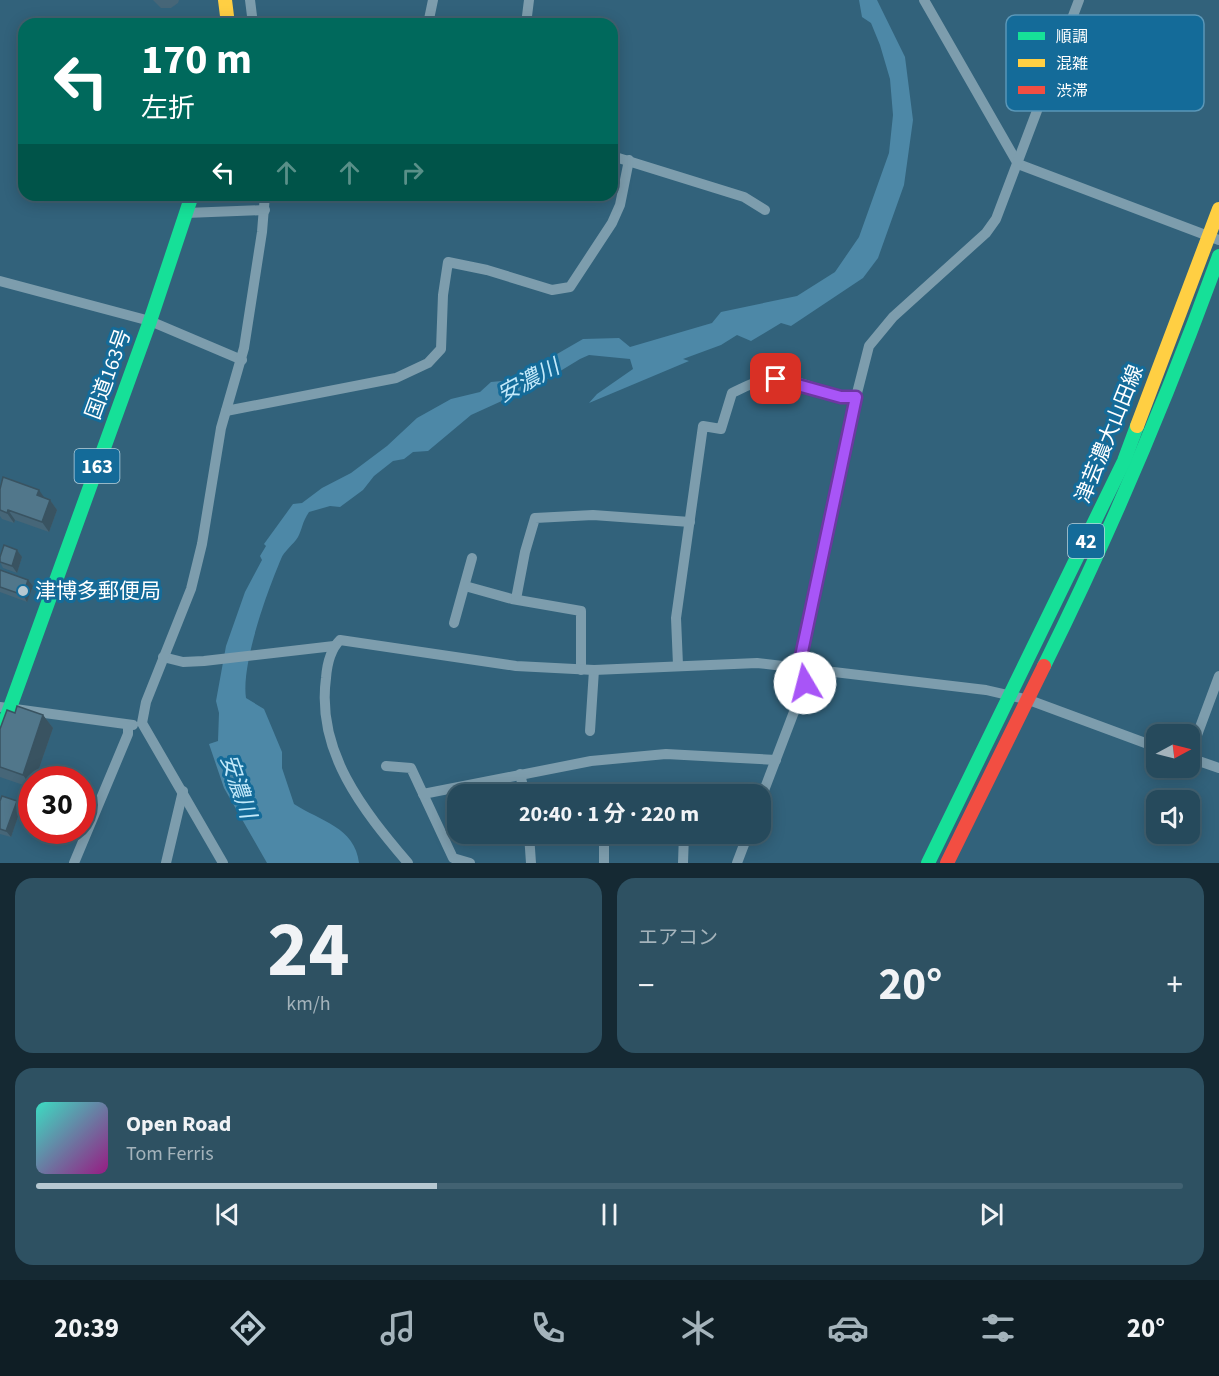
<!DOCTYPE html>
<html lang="ja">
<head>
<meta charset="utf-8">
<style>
  body { margin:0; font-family:"Source Sans 3","Noto Sans JP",sans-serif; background:#2e5162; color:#f1f3f6; height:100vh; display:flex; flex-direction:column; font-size:22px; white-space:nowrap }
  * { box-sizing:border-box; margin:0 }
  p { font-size:20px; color:#a4b3bb }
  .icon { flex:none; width:33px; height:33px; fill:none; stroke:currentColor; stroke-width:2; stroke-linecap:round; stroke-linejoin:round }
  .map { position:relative; height:863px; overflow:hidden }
  .sheet { display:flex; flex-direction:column; gap:15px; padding:15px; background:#152933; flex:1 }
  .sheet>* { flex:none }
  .banner { position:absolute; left:18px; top:18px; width:600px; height:183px; border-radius:18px; box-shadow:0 3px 15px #0003,0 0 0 2px #426272; background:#00695c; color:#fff; overflow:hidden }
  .needle { width:39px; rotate:83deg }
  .controls { position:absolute; left:1146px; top:724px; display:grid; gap:12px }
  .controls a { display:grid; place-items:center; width:54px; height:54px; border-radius:12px; background:#264a5c; box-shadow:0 3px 15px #0003,0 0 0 2px #426272; font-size:30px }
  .speed { position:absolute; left:18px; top:766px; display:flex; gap:12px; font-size:30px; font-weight:700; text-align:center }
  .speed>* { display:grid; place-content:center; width:78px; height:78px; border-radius:50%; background:#264a5c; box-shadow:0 3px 15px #0003,0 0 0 2px #426272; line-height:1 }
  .speed .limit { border:9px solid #d22; background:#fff; color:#111 }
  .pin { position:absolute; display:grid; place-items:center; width:51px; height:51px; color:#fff; margin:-26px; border-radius:12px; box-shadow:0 3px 9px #0006 }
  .me { position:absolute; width:66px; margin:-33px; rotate:352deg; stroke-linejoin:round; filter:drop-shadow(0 0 4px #0008) }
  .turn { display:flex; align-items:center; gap:21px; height:126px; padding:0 24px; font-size:27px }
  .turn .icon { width:78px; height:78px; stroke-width:2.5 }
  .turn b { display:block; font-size:42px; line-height:51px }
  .lanes { display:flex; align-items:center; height:57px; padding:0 24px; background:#0003; justify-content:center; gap:30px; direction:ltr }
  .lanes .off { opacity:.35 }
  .big { font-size:45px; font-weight:700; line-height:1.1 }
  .sheet .tile { flex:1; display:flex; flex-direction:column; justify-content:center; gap:9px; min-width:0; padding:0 21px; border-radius:18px; background:#2e5162 }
  .sheet .dial { align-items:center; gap:0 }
  .dial b { font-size:78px; line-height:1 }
  .song { display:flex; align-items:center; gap:18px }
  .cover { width:72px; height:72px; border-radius:9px; background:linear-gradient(135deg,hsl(170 70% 55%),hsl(310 70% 35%)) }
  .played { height:6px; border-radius:3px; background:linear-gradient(90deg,#b7c8d1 35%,#426272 35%) }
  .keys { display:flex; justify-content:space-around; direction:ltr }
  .heat { display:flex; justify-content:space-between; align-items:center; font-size:33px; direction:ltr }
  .sheet .tiles { flex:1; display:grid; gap:15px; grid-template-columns:1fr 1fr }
  .tile:last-child { grid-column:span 2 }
  .trip { position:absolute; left:447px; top:784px; width:324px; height:60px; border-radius:18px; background:#264a5c; box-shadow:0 3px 15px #0003,0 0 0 2px #426272; font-weight:700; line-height:60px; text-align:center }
  .dock { display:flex; height:96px; justify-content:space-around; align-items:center; background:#0f1e25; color:#a4b3bb }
  .dock .icon { width:42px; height:42px }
  .dock .current { color:#b7c8d1 }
  .dock b { font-size:27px; color:#f1f3f6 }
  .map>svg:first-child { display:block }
  .water { fill:#4d88a7 }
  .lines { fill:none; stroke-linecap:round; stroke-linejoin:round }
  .street { stroke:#7d9dad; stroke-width:10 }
  .fast { stroke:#16e098; stroke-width:14 }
  .slow { stroke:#ffcf43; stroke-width:14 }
  .jam { stroke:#f24e42; stroke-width:14 }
  .wall { fill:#466678 }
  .shaded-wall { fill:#395361 }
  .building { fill:#51778b; stroke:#395361; stroke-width:1.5 }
  .route-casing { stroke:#6d37a1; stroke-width:15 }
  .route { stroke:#a855f7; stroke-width:10 }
  .poi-dot { fill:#b7c8d1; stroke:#146b99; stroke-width:2 }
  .labels { text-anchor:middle; stroke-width:6; stroke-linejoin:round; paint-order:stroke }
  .shield { fill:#146b99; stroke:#b8d3e0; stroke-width:1.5 }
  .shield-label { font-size:20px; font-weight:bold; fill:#fff }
  .street-label { font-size:21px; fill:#fff; stroke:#146b99 }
  .poi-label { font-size:21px; fill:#fff; stroke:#146b99; text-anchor:start }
  .water-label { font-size:22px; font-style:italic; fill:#c3e9fa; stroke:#146b99 }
  .key { fill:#146b99; stroke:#5a97b8; stroke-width:1.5 }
  .key-label { font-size:16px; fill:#fff }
</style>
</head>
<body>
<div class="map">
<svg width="1219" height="863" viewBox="0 0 1219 863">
  <rect width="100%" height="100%" fill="#32627b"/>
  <!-- water -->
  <path class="water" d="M859 0H877L905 57 913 120 904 185 878 258 863 278 791 326 781 323 751 341 737 335 721 345 683 359 689 361 589 403 597 394 633 369 630 359 589 355 580 359 539 384 471 415 428 451 413 452 404 459 393 461 374 476 363 490 340 507 330 506 309 512C302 522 302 530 298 537 293 545 284 551 281 559 267 592 241 664 246 698L264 709 282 752V768L294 804C320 821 355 827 359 863H267L224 788 209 744 218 741 219 713 216 701 226 646 245 592 262 560 260 556 266 546 264 544 293 504 302 503 322 488 351 473 387 446 417 418 451 399 480 392 491 382 512 380 583 339 619 338 630 347 712 323 721 312 797 296 835 272 859 237 889 153 893 115 890 79 880 45 871 23 862 17Z"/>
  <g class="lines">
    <!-- street -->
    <g class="street">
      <path d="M250 0 253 24"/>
      <path d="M924 0 1018 164 1219 240"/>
      <path d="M341 21 369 24"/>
      <path d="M428 24 433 0"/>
      <path d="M526 24 529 0"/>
      <path d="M612 156 744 197 765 210"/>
      <path d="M186 213 265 210"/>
      <path d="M0 281 150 321 242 360"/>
      <path d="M226 411 396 378 428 363 441 349 443 295 448 262 487 270 552 290 570 287 612 223 620 205 629 160"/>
      <path d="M465 586 512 599 581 611V670"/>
      <path d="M516 599 525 552 535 518 593 515 690 522"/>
      <path d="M454 623 472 558"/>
      <path d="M163 657 183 662 204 661 334 646"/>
      <path d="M678 665 676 618 703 426 721 429 732 393C743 388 755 381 767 379 794 375 827 397 856 397"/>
      <path d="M800 668 856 397 869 346 893 317 986 233 996 219 1079 0"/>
      <path d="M0 707 133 725"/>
      <path d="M590 731 594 670"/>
      <path d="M1190 754 1219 676"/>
      <path d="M1190 758 1219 768"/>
      <path d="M386 766 411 768 453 858 470 863"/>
      <path d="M520 774 525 795"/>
      <path d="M423 794 591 761 666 754 776 760"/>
      <path d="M760 801 805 683 802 669"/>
      <path d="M529 834 531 863"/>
      <path d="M604 834V863"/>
      <path d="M74 863 128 734V726"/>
      <path d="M166 863 183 791"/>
      <path d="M223 863 142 723 146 702 191 589 202 544 221 428 244 348 262 232 265 195"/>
      <path d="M408 863C363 810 316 752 326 678 327 665 330 650 340 640L516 666 594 670 757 663 986 690 1029 700 1156 747"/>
      <path d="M683 863 684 834"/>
      <path d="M737 863 748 834"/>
    </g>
    <!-- fast -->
    <g class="fast">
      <path d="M1044 666C1110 533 1168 396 1219 256"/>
      <path d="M0 735 150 321 192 195"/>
      <path d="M928 863 1124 461 1137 426"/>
    </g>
    <!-- slow -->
    <g class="slow">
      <path d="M225 0 228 24"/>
      <path d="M1137 426 1219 209"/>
    </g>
    <!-- jam -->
    <path class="jam" d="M947 863 1044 666"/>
  </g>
  <!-- wall -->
  <g class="wall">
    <path d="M153 0H179L178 3 171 8H161Z"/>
    <path d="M0 489 44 498 50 500 57 510 49 532 15 520 14 523 2 519 0 516Z"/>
    <path d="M17 550 22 557 17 573 3 568 0 562Z"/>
    <path d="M0 570 33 586 27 602 0 592Z"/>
    <path d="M15 713 43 715 53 728 35 780H32V788L0 777V729Z"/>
    <path d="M0 801 21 808 11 837 0 834Z"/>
  </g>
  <!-- shaded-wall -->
  <g class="shaded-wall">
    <path d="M39 490 46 500 37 495Z"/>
    <path d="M50 500 57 510 49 532 42 522Z"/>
    <path d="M8 510 15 520 14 523 7 513Z"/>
    <path d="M17 550 22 557 17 573 12 566Z"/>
    <path d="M28 580 33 586 27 602 23 595Z"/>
    <path d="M43 715 53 728 35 780H32V788L23 775Z"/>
    <path d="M17 801 21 808 11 837 6 831Z"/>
  </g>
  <!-- building -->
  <g class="building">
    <path d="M3 477 39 490 37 495 50 500 42 522 8 510 7 513 0 510V489Z"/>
    <path d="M4 545 17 550 12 566 0 562V557Z"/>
    <path d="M0 570 28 580 23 595 0 587Z"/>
    <path d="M17 706 43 715 23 775 0 767V729L7 710 15 713Z"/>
    <path d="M2 796 17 801 6 831 0 829V801Z"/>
  </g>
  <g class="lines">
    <defs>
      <path id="route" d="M776 379 841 397H856L800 661V668L805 676V683"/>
    </defs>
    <!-- route casing -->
    <use href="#route" class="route-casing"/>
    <!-- route -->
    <use href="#route" class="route"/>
  </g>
  <!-- markers -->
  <circle class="poi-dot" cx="23" cy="591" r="6"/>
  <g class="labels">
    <!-- shield labels -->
    <g class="shield">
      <rect x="74.5" y="449" width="45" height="34" rx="4.5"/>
      <rect x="1068" y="524" width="36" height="34" rx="4.5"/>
    </g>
    <g class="shield-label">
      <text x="97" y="473">163</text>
      <text x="1086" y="548">42</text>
    </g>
    <!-- street labels -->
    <g class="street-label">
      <text transform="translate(108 374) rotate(-70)" y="7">国道163号</text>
      <text transform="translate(1109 434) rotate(-68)" y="7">津芸濃大山田線</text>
    </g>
    <!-- poi labels -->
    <g class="poi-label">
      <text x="35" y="598">津博多郵便局</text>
    </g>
    <!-- water labels -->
    <g class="water-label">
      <text transform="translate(528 380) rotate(-28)" y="8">安濃川</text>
      <text transform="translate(239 786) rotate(71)" y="8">安濃川</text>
    </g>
  </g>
  <!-- legend -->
  <rect x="1006" y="15" width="198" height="96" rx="9" class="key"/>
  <rect x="1018" y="32" width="27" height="8" fill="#16e098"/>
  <rect x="1018" y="59" width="27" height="8" fill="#ffcf43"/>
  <rect x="1018" y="86" width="27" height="8" fill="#f24e42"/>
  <g class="key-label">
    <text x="1056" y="42">順調</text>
    <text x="1056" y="69">混雑</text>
    <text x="1056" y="96">渋滞</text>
  </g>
</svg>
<div class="controls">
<a><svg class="needle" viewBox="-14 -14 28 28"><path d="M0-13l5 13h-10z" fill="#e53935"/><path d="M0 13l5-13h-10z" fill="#a4b3bb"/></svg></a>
<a><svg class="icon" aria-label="sound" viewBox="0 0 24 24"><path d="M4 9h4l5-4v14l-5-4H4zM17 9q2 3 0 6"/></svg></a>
</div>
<div class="speed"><div class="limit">30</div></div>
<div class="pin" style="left:776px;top:379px;background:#d93025"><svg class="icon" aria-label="arrive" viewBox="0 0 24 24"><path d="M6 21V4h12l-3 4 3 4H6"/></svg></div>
<svg class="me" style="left:805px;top:683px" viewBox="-20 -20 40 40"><circle r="19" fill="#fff"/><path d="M0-13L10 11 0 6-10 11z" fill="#a855f7"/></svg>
<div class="trip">20:40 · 1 分 · 220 m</div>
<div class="banner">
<div class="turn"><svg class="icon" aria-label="left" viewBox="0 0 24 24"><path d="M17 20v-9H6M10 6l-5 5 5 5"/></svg><div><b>170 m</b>左折</div></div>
<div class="lanes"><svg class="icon" aria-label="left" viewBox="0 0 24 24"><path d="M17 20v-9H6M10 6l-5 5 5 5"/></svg><svg class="icon off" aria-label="ahead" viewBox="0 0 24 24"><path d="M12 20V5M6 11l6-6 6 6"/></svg><svg class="icon off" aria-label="ahead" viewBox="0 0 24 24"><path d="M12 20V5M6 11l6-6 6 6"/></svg><svg class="icon off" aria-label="right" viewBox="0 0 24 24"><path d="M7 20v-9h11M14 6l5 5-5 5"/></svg></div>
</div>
</div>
<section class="sheet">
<div class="tiles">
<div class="tile dial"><b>24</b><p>km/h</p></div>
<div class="tile"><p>エアコン</p>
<div class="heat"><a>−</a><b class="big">20°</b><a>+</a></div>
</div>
<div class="tile">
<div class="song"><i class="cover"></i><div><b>Open Road</b><p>Tom Ferris</p></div></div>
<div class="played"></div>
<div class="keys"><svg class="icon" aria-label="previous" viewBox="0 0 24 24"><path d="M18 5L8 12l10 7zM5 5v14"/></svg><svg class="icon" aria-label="pause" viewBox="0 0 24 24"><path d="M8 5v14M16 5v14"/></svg><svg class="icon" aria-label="next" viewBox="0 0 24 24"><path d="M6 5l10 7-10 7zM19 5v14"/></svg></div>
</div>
</div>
</section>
<nav class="dock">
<b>20:39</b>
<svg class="icon current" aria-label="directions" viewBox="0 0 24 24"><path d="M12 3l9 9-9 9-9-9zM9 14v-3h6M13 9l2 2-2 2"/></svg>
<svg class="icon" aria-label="music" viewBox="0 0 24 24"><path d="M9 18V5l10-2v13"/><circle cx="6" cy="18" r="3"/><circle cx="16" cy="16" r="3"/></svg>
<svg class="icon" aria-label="phone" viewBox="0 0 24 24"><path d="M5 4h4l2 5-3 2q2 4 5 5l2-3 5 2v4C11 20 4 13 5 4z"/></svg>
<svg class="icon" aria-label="climate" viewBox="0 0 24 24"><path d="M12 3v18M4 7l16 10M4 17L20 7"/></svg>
<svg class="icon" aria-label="car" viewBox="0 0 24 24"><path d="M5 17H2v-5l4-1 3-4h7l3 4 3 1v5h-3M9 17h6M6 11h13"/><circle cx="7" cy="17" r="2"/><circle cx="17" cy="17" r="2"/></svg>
<svg class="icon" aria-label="filters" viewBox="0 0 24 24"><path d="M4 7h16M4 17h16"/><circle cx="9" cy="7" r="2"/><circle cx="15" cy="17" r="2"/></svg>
<b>20°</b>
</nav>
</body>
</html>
